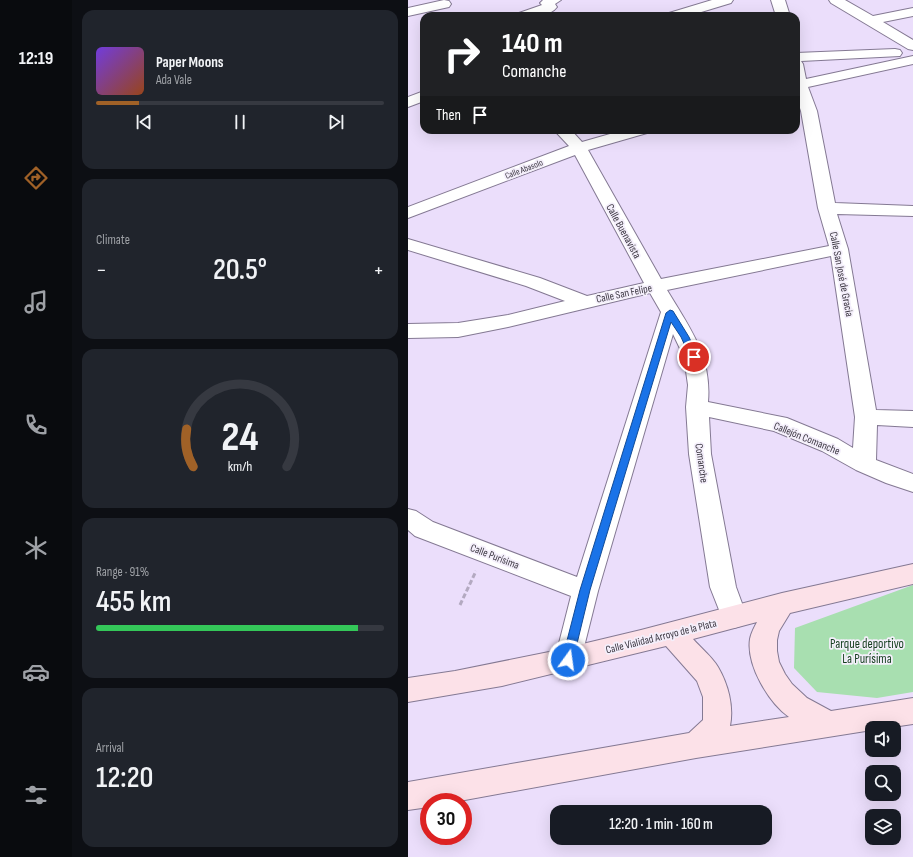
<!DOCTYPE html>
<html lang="en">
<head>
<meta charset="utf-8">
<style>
  body { margin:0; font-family:"Sofia Sans Condensed",sans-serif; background:#20242c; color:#f1f3f6; height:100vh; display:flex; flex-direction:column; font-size:15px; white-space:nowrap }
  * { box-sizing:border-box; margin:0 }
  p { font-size:13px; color:#9ea1a6 }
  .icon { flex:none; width:22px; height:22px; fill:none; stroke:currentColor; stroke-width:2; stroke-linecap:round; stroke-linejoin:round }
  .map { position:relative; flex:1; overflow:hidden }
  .drawer { display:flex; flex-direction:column; gap:10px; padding:10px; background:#0d0f14; width:336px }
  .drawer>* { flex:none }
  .hud { position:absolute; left:12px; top:12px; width:380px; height:122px; border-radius:12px; box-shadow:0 4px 16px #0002; background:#202124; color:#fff; overflow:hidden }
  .fabs { position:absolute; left:457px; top:721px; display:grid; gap:8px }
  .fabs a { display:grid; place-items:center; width:36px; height:36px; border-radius:8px; background:#171b24; box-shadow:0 4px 16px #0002; font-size:20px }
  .speed { position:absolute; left:12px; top:793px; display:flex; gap:8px; font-size:20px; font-weight:700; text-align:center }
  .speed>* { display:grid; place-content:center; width:52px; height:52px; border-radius:50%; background:#171b24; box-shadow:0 4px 16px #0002; line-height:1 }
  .speed .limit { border:6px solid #d22; background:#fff; color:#111 }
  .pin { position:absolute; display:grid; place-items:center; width:34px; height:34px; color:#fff; margin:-17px; border:2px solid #fff; border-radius:50%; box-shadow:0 1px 4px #0007 }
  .me { position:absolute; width:44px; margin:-22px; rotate:14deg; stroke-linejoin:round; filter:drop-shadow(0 0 3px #0008) }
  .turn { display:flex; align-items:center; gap:14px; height:84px; padding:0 16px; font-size:18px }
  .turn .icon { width:52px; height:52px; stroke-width:2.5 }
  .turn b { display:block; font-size:28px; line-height:34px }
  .then { display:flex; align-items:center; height:38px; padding:0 16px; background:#0003; gap:8px; font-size:15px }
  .big { font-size:30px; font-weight:600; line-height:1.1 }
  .drawer .widget { flex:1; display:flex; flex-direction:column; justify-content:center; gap:6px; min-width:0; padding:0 14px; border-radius:12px; background:#20242c }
  .drawer .dial { align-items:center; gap:0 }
  .dial svg { height:104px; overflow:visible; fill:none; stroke:#363941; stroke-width:7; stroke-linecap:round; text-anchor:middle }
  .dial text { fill:#f1f3f6; stroke:none }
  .song { display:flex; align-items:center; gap:12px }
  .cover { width:48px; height:48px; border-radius:6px; background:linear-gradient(135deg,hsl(260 70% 55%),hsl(20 70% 35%)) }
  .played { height:4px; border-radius:2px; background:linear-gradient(90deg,#a06127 15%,#363941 15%) }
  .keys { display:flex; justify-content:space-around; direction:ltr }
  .heat { display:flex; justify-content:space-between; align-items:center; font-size:22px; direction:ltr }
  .charge { height:6px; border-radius:3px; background:linear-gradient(90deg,#34c759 91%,#363941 0) }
  .trip { position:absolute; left:142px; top:805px; width:222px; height:40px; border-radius:12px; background:#171b24; box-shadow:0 4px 16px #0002; font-weight:600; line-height:40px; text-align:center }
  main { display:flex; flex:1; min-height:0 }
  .menu { display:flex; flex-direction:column; width:72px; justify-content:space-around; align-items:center; background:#090b0e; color:#9ea1a6 }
  .menu .icon { width:28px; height:28px }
  .menu .on { color:#a06127 }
  .menu b { font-size:18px; color:#f1f3f6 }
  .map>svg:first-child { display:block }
  .green { fill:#a8dfb0 }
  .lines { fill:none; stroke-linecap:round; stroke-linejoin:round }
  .minor-casing { stroke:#847993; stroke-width:2 }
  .secondary-casing { stroke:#847993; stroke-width:2 }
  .path { stroke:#b3a9c0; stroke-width:3; stroke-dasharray:5 2.5; stroke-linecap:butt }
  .minor { fill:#fff; fill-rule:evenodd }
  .secondary { fill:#fce1e8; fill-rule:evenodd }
  .route { fill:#1a73e8; stroke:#114b97 }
  .labels { text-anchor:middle; stroke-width:3.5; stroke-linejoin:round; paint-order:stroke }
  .far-street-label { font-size:9px; fill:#3d3843; stroke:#f4effb }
  .street-label { font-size:11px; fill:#3d3843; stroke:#f4effb }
  .near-park-label { font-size:13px; fill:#143e1e; stroke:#f4effb }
</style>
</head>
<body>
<main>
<nav class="menu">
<b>12:19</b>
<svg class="icon on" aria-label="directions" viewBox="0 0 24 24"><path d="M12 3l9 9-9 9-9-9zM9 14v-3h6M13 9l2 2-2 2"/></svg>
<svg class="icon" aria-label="music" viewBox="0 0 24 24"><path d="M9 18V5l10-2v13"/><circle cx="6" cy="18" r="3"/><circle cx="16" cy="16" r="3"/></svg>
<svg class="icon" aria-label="phone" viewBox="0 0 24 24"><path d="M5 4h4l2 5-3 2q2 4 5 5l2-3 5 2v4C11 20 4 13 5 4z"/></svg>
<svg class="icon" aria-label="climate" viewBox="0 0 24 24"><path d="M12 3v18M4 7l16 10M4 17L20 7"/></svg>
<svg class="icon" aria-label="car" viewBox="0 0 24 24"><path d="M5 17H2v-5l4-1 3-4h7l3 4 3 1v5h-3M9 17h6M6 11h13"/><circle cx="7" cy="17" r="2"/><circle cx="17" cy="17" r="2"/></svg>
<svg class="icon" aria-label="filters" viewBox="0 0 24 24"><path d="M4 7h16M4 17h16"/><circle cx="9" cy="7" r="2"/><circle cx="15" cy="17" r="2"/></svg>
</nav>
<section class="drawer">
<div class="widget">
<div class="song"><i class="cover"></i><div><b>Paper Moons</b><p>Ada Vale</p></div></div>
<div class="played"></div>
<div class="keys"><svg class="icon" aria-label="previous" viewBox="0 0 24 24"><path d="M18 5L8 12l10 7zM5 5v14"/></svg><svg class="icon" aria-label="pause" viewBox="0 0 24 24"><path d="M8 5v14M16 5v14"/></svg><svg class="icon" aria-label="next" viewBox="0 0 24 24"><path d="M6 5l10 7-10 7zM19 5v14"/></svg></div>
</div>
<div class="widget"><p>Climate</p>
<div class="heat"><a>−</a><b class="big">20.5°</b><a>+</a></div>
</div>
<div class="widget dial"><svg viewBox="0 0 100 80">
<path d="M14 69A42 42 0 1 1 86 69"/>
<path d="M14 69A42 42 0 0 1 9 40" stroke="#a06127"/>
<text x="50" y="56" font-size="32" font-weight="700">24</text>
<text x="50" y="72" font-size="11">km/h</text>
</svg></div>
<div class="widget"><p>Range · 91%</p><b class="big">455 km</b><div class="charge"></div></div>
<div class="widget"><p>Arrival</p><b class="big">12:20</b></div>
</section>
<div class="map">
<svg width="505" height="857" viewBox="0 0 505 857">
  <rect width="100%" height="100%" fill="#ebdefb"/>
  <!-- green -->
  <path class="green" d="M505 585V692L469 698 409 692 386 668 387 628Z"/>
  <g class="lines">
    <defs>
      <g id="minor">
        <path d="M36 0 41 1 43 4 41 7 0 16V8Z"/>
        <path d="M135 0H153L147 4 149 7C141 18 121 16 109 16L111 13 134 5 132 3Z"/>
        <path d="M304 0H325L323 3 280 16H259L261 13Z"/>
        <path d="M363 0H377L382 16H368Z"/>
        <path d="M421 0H437L465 16 505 8V16L475 22 505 40V50L500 49 423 3Z"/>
        <path d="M487 49 492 50 494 53 492 56 393 61 395 64 398 79 505 56V64L400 87 409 111 427 203 505 206V216L429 214 440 249 468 410 505 411V427L469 425 468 460 505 474V492L478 483 448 470 414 451 366 431 301 417 303 454 328 587 339 617 335 625 326 628 317 625 302 587 281 454 278 407 280 385 276 357 265 334 190 591 173 659 169 667 160 671 151 667 147 659 163 596 7 536 0 530V509L8 511 25 522 169 577 253 312 242 293 100 327 50 337 0 338V324L50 323 100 315 157 301 118 286 0 250V239L132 278 179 296 236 283 167 155 0 218V207L161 146 146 130H163L174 142 216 130H241L239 133 180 150 253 279 421 246 410 208 393 111 388 96V53ZM423 256 447 417 445 448 430 439 379 418 300 402C304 356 281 327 259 290Z"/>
        <path d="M16 91V101L0 107V97Z"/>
      </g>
      <path id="secondary" d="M505 564V584L382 613 371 631 369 640V651L371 662 377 674 384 684 399 698 423 711 505 698V724L478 728H464V730L288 758 46 802H21V807L0 810V782L281 733 295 720V697L289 681 258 646 94 686 0 702V678L47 671 141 652 233 630 374 593ZM349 622C346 628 343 633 342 639 338 665 361 703 381 717L322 726C326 706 320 684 310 667 304 657 293 648 285 639Z"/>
    </defs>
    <!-- minor casing -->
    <use href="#minor" class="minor-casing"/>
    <!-- secondary casing -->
    <use href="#secondary" class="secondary-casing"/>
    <!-- path -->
    <path class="path" d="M52 605 68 571"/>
    <!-- minor -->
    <use href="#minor" class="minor"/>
    <!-- secondary -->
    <use href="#secondary" class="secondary"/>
  </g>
  <!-- route -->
  <path class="route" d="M262 310 265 311 281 337 290 357 289 359H283L273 337 263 322 182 590 165 660 164 663 160 664 156 663 154 660 172 590 258 313Z"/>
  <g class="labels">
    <!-- far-street labels -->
    <g class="far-street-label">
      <text transform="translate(116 169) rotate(-21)" y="3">Calle Abasolo</text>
    </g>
    <!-- street labels -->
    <g class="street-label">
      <text transform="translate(216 231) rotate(61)" y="4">Calle Buenavista</text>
      <text transform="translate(434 274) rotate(79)" y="4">Calle San José de Gracia</text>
      <text transform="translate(216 293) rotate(-12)" y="4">Calle San Felipe</text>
      <text transform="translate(399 438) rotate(22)" y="4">Callejón Comanche</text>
      <text transform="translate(294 463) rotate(82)" y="4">Comanche</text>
      <text transform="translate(87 556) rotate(21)" y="4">Calle Purísima</text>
      <text transform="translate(253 636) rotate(-14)" y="4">Calle Vialidad Arroyo de la Plata</text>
    </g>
    <!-- near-park labels -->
    <g class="near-park-label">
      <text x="459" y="648">Parque deportivo<tspan x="459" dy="15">La Purísima</tspan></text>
    </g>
  </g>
</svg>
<div class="fabs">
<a><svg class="icon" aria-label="sound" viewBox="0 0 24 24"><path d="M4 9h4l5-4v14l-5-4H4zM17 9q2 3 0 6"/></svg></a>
<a><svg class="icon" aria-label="search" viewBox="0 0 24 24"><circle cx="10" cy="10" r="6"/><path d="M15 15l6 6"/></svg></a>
<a><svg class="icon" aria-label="layers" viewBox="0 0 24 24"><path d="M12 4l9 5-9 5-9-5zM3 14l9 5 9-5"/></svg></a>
</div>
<div class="speed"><div class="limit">30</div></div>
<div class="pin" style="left:286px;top:357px;background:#d93025"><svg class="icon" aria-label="arrive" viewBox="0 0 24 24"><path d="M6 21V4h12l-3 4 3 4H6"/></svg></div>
<svg class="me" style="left:160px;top:660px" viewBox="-20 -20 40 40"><circle r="17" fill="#1a73e8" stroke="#fff" stroke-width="3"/><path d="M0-11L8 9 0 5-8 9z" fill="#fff"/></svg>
<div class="trip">12:20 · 1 min · 160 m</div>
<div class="hud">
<div class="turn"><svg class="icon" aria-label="right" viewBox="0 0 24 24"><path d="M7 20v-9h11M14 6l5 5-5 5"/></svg><div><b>140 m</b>Comanche</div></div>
<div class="then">Then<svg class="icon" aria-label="arrive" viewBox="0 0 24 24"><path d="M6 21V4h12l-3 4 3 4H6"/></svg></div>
</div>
</div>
</main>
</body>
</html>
